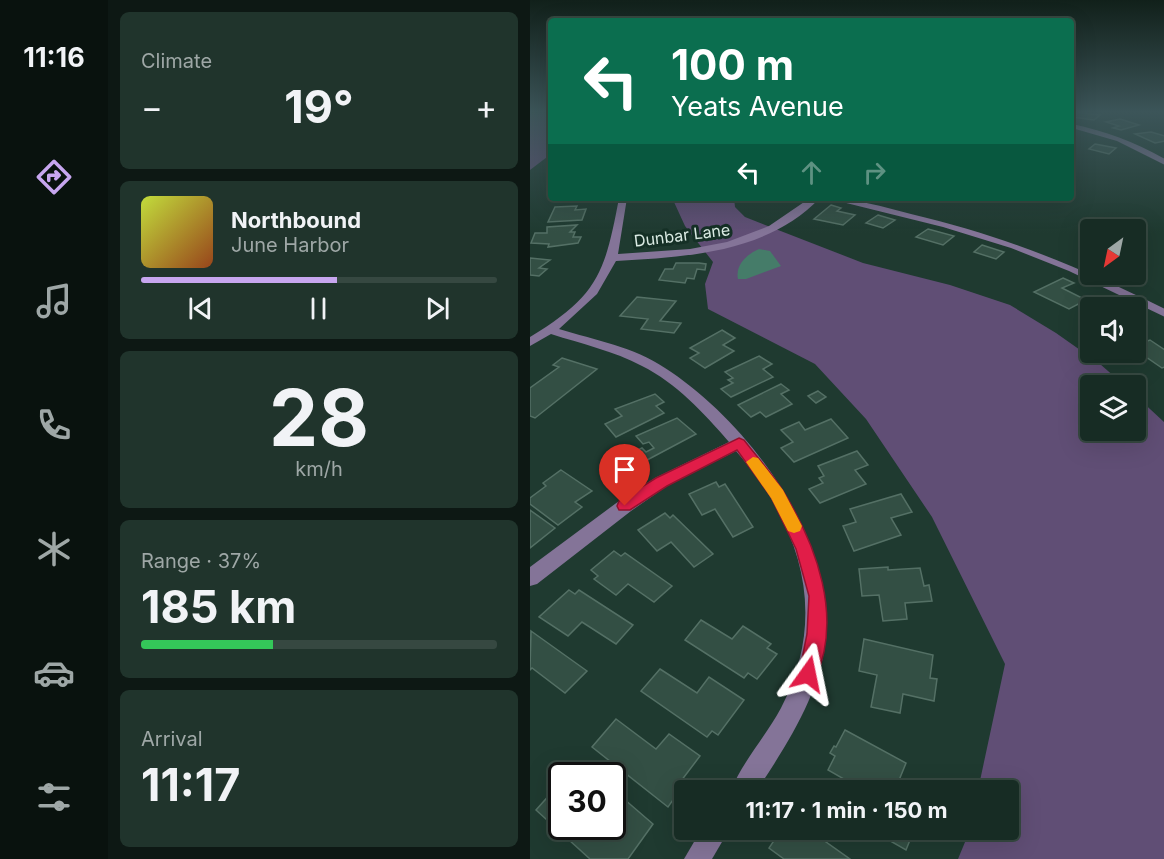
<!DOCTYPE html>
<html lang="en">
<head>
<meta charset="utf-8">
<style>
  body { margin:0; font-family:Inter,sans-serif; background:#20342c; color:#f1f3f6; height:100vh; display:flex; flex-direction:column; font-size:22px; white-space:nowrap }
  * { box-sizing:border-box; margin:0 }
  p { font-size:20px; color:#9ea7a6 }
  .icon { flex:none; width:33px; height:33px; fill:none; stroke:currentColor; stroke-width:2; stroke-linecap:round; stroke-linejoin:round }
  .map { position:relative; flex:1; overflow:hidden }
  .drawer { display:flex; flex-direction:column; gap:12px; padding:12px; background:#0d1814; width:422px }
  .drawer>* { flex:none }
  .hud { position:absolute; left:18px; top:18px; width:526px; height:183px; border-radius:6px; box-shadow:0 6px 24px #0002,0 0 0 2px #364841; background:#0b6e4f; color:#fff; overflow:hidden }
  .needle { width:39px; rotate:213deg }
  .tools { position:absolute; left:550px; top:219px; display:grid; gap:12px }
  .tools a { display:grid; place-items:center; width:66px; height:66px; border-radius:6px; background:#172c24; box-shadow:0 6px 24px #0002,0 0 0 2px #364841; font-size:30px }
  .speed { position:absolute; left:18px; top:762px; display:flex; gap:12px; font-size:30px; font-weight:700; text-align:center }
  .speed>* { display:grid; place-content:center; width:78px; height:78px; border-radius:50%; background:#172c24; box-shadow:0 6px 24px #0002,0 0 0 2px #364841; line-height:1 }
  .speed .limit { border:3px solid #111; border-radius:9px; background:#fff; color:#111 }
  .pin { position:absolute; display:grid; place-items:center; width:51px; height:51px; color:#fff; margin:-62px -26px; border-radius:50% 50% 50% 0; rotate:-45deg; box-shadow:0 0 6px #0007 }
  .pin .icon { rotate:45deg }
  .me { position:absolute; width:66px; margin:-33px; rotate:12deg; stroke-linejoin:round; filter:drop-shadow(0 0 4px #0008) }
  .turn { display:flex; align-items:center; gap:21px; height:126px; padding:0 24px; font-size:27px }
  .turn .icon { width:78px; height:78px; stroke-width:2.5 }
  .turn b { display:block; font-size:42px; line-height:51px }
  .lanes { display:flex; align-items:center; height:57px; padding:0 24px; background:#0003; justify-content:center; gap:30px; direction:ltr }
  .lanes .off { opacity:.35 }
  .big { font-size:45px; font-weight:700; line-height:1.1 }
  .drawer .card { flex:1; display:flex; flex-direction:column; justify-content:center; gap:9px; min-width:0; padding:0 21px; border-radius:9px; background:#20342c }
  .drawer .dial { align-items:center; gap:0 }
  .dial b { font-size:78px; line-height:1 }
  .song { display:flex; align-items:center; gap:18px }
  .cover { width:72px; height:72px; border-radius:9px; background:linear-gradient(135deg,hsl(70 70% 55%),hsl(20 70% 35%)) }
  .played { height:6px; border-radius:3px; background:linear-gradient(90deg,#c7a6ef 55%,#364841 55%) }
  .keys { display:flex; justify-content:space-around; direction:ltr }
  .heat { display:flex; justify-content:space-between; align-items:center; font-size:33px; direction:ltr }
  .charge { height:9px; border-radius:4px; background:linear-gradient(90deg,#34c759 37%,#364841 0) }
  .trip { position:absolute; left:144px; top:780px; width:345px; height:60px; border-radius:6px; background:#172c24; box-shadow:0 6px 24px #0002,0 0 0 2px #364841; font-weight:700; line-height:60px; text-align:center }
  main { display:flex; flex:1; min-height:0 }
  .tab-bar { display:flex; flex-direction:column; width:108px; justify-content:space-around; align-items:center; background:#09120e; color:#9ea7a6 }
  .tab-bar .icon { width:42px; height:42px }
  .tab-bar .selected { color:#c7a6ef }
  .tab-bar b { font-size:27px; color:#f1f3f6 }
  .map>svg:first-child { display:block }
  .green { fill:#604e75 }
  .water { fill:#457c69 }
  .building { fill:#334f44; stroke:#547065; stroke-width:1.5 }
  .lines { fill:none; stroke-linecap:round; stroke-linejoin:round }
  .minor { fill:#847498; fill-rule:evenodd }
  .route { fill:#e11d48; stroke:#92132f; stroke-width:1.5 }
  .slow { fill:#f59e0b }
  .labels { text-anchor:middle; stroke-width:6; stroke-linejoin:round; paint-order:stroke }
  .far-street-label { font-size:16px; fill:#daeae3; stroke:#153026 }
</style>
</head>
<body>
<main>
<nav class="tab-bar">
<b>11:16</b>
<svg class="icon selected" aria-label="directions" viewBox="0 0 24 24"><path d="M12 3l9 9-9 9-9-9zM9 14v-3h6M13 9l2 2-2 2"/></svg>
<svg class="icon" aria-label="music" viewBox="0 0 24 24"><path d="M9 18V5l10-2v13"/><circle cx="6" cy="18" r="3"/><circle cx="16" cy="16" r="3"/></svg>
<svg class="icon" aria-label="phone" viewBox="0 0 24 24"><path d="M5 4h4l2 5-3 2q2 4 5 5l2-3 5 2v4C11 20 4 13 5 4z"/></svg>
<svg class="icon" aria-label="climate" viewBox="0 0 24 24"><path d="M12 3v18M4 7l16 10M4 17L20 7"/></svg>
<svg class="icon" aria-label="car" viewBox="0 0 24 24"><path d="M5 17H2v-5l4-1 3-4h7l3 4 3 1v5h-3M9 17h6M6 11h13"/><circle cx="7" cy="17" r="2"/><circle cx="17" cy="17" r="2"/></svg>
<svg class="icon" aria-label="filters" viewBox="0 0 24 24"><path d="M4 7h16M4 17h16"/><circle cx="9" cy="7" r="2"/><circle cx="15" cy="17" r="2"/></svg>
</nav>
<section class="drawer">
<div class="card"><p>Climate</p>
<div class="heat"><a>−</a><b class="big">19°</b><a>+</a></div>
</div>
<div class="card">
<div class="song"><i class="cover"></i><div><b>Northbound</b><p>June Harbor</p></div></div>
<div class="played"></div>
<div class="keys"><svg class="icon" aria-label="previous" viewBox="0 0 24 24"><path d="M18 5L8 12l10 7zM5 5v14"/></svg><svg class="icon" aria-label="pause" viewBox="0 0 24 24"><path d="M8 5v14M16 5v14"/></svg><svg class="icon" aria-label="next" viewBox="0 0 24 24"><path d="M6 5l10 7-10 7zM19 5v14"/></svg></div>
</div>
<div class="card dial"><b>28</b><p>km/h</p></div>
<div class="card"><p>Range · 37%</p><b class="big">185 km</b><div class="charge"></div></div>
<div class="card"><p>Arrival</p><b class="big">11:17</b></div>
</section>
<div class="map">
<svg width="635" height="859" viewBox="0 0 635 859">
  <rect width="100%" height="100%" fill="#1f3a30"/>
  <!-- green -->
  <g class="green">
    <path d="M0 113H21V154L0 170Z"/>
    <path d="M145 198H204L205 207 215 217 333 263 420 285 480 305 526 333 570 364 594 385 561 386V430H606V396L634 422V859H428L440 830H478V790H448L475 664 402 517 336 419 285 364 178 309 175 284 183 262 155 226 144 202Z"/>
  </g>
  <!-- water -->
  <path class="water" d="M229 249 240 251 251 266 216 279H208C205 265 217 254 229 249Z"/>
  <!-- building -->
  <g class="building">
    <path d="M547 113H552L570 115 564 120 542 117Z"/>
    <path d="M590 119 609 125 591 130 583 128 589 126 576 122Z"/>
    <path d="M621 132 635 136V141L625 143 605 134Z"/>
    <path d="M565 144 586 148 579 154 559 149Z"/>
    <path d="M301 205 311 208 307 211 325 215 313 225 284 219Z"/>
    <path d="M47 206 45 210 56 209 52 220 18 222 25 207Z"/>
    <path d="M348 215 365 220 353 228 336 223Z"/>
    <path d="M47 225 40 232H45L43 237H51L48 243 18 247 19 244 1 243 5 233H17V227Z"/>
    <path d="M398 229 424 236 413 245 386 237Z"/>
    <path d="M452 245 474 252 466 259 444 252Z"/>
    <path d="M0 258 20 260 9 268 17 269 9 276 0 275Z"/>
    <path d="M146 263H169L176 264 175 270 167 269 164 279 157 278 155 283 129 280 135 269H143Z"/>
    <path d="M533 278 544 283 532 288 556 300 539 309 504 292Z"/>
    <path d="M107 297 146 301 130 321 151 323 144 333 111 329 118 319 90 316Z"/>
    <path d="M192 330 205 338 193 345 204 351 175 368 160 358 169 353 160 348Z"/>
    <path d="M620 340 635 350V367L632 368 606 350V345Z"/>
    <path d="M229 356 242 364 233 369 243 377 201 397 191 389 203 383 198 380 203 378 195 372Z"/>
    <path d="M32 358 67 369 5 418 0 416V388L29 367 23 365Z"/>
    <path d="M251 384 259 390 251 394 262 404 236 417 230 412 221 417 208 405Z"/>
    <path d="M288 391 296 397 286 403 278 396Z"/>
    <path d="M125 394 134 402 126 406 134 413 86 437 75 424 92 416 85 409Z"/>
    <path d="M147 418 166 434 104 467 95 456 112 448 116 452 124 448 119 442 113 444 106 436Z"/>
    <path d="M301 419 318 438 264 462 251 448 263 442 251 430 269 422 275 430Z"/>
    <path d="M327 451 338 465 325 470 336 484 290 503 279 489 293 483 289 478 294 476 288 466Z"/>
    <path d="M31 470 62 491 45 502 52 507 28 525 0 504V498L16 486 13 483Z"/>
    <path d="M186 482 189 487 195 484 223 527 203 537 185 509 172 515 159 494Z"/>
    <path d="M371 494 382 512 361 518 371 535 324 551 313 526 326 522 320 509Z"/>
    <path d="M0 510 25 528 0 548Z"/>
    <path d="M135 513 140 518 143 515 183 554 164 567 141 542 127 551 108 530Z"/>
    <path d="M84 551 91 556 95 553 142 586 124 602 98 584 86 595 64 579 68 576 61 570Z"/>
    <path d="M358 567V570L390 568 394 586 399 585 402 601 375 603 377 619 353 621 349 595 332 596 329 569Z"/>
    <path d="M39 590 45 594 49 590 103 625 86 644 52 622 38 636 9 617Z"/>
    <path d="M171 620 202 639 213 626 241 644 237 648 247 654 227 679 218 673 214 678 155 640Z"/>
    <path d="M1 631 57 671 35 693 2 668 0 670Z"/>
    <path d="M334 639 403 655 400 678 407 679 404 701 373 694 370 713 341 707 347 675 329 671Z"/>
    <path d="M130 669 167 693 179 677 214 700 188 735 182 731 177 737 111 691Z"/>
    <path d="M86 719 126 749 139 734 170 756 151 781 155 783 138 807 62 747Z"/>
    <path d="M315 730 376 763 365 790H310L314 779 298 770 305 756 300 753 304 746 306 747Z"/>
    <path d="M31 782 32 826H82V798L87 793 123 824 98 859H60L6 810Z"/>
    <path d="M251 830H279L320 859H254L239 848Z"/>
    <path d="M341 830H384L376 850Z"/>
  </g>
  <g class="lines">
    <!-- minor -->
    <g class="minor">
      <path d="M542 124C575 131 605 142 635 159V165L587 141 542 128Z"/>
      <path d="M89 198H97L88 254 160 249 197 242 239 226 280 198H290C237 253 157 257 86 261L67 294 29 329C65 340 104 347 135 368 216 420 302 534 296 634 293 690 257 745 227 790H201C213 761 236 736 251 708 299 615 272 527 206 451L137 486 101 511 7 584 0 586V567L89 501 125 478 199 442C174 413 146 383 112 366 84 351 52 344 21 334L0 346V337C68 296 75 273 89 198Z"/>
      <path d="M296 198C325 198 353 207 381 214 474 236 550 267 635 309V317L539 271 481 248 413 227Z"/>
      <path d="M171 830H199L182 859H154Z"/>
    </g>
  </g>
  <!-- sky -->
  <linearGradient id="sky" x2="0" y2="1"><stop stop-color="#11201a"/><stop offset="0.48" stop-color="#3c5559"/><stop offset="1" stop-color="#3c5559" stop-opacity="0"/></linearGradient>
  <rect width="635" height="233" fill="url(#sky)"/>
  <!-- route -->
  <path class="route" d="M209 438 214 440C227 457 242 473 253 491 287 546 313 617 285 680L278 683 271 680 269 674 277 634 279 596 266 549 241 497 207 450 137 486 100 510H89L87 506 89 501 126 478Z"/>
  <!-- slow -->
  <path class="slow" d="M223 457 228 458 253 490 272 526 270 531 264 533 258 531 241 498 216 462Z"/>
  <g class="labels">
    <!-- far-street labels -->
    <g class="far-street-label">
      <text transform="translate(152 235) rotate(-7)" y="6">Dunbar Lane</text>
    </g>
  </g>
</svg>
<div class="tools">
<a><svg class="needle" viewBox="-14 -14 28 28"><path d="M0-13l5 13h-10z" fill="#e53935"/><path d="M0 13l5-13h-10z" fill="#9ea7a6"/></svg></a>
<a><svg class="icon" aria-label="sound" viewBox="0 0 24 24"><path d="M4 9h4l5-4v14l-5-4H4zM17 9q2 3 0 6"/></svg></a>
<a><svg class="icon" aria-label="layers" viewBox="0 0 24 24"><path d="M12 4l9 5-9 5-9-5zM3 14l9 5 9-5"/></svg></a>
</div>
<div class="speed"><div class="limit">30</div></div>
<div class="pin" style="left:95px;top:506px;background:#d93025"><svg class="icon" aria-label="arrive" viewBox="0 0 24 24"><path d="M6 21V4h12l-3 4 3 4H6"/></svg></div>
<svg class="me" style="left:278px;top:674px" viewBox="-20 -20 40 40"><path d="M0-17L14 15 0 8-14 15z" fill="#e11d48" stroke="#fff" stroke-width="4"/></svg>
<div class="trip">11:17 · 1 min · 150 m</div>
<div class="hud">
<div class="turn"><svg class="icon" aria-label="left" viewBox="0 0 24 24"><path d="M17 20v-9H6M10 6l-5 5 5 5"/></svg><div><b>100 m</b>Yeats Avenue</div></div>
<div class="lanes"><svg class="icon" aria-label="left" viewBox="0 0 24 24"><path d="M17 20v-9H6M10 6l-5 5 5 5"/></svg><svg class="icon off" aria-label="ahead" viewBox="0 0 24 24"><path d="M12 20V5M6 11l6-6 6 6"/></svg><svg class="icon off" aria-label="right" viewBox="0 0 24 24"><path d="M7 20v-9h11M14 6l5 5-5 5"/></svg></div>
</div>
</div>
</main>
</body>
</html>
